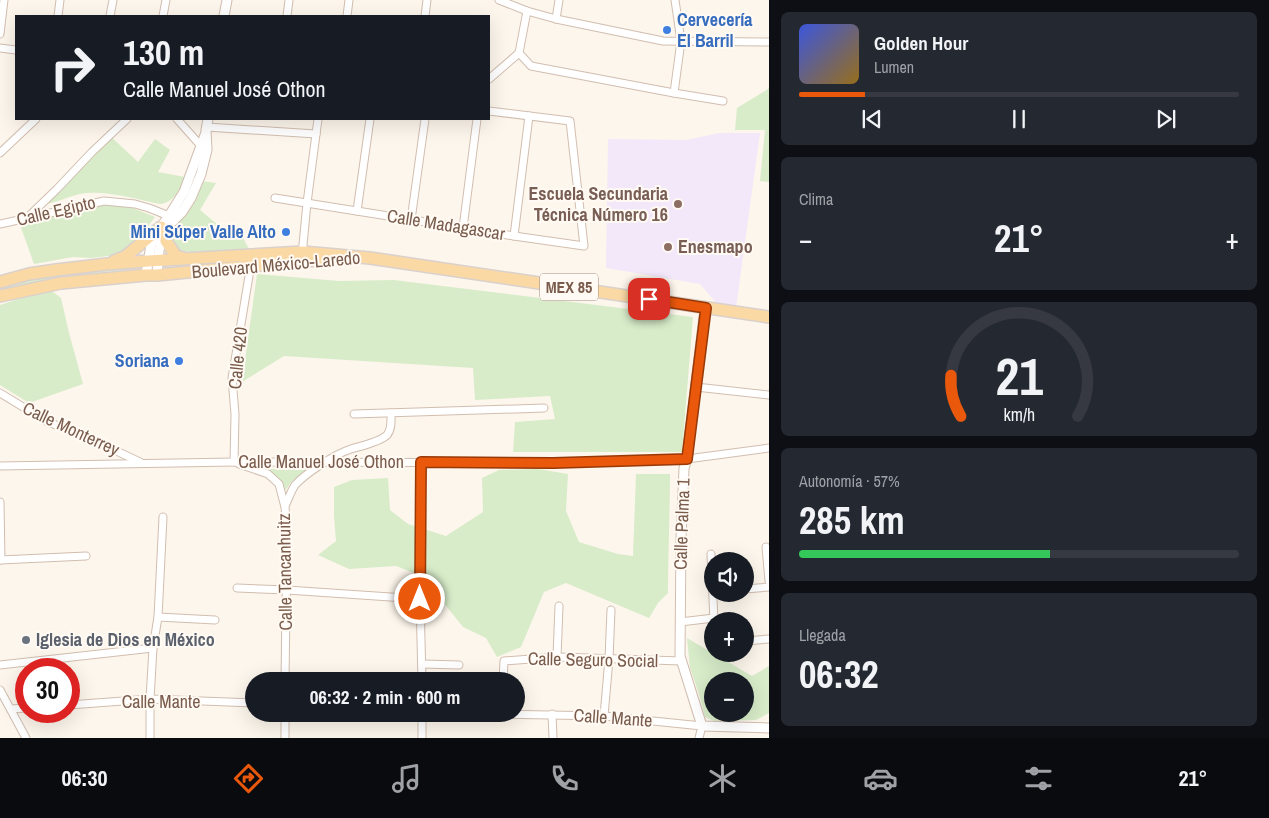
<!DOCTYPE html>
<html lang="es">
<head>
<meta charset="utf-8">
<style>
  body { margin:0; font-family:"Archivo Narrow",sans-serif; background:#242831; color:#f1f3f6; height:100vh; display:flex; flex-direction:column; font-size:19px; white-space:nowrap }
  * { box-sizing:border-box; margin:0 }
  p { font-size:16px; color:#9ea1a6 }
  .icon { flex:none; width:28px; height:28px; fill:none; stroke:currentColor; stroke-width:2; stroke-linecap:round; stroke-linejoin:round }
  .map { position:relative; flex:1; overflow:hidden }
  .side { display:flex; flex-direction:column; gap:12px; padding:12px; background:#0d0f14; width:500px }
  .side>* { flex:none }
  .hud { position:absolute; left:15px; top:15px; width:475px; height:105px; border-radius:0px; box-shadow:0 5px 20px #0002; background:#171b24; color:#f1f3f6; overflow:hidden }
  .fabs { position:absolute; left:704px; top:552px; display:grid; gap:10px }
  .fabs a { display:grid; place-items:center; width:50px; height:50px; border-radius:50%; background:#171b24; box-shadow:0 5px 20px #0002; font-size:25px }
  .speed { position:absolute; left:15px; top:658px; display:flex; gap:10px; font-size:25px; font-weight:700; text-align:center }
  .speed>* { display:grid; place-content:center; width:65px; height:65px; border-radius:50%; background:#171b24; box-shadow:0 5px 20px #0002; line-height:1 }
  .speed .limit { border:8px solid #d22; background:#fff; color:#111 }
  .pin { position:absolute; display:grid; place-items:center; width:42px; height:42px; color:#fff; margin:-21px; border-radius:10px; box-shadow:0 2px 8px #0006 }
  .me { position:absolute; width:55px; margin:-28px; rotate:0deg; stroke-linejoin:round; filter:drop-shadow(0 0 4px #0008) }
  .turn { display:flex; align-items:center; gap:18px; height:105px; padding:0 25px; font-size:22px }
  .turn .icon { width:65px; height:65px; stroke-width:2.5 }
  .turn b { display:block; font-size:35px; line-height:42px }
  .big { font-size:38px; font-weight:700; line-height:1.1 }
  .side .card { flex:1; display:flex; flex-direction:column; justify-content:center; gap:8px; min-width:0; padding:0 18px; border-radius:8px; background:#242831 }
  .side .dial { align-items:center; gap:0 }
  .dial svg { height:130px; overflow:visible; fill:none; stroke:#363941; stroke-width:7; stroke-linecap:round; text-anchor:middle }
  .dial text { fill:#f1f3f6; stroke:none }
  .song { display:flex; align-items:center; gap:15px }
  .cover { width:60px; height:60px; border-radius:8px; background:linear-gradient(135deg,hsl(230 70% 55%),hsl(40 70% 35%)) }
  .played { height:5px; border-radius:2px; background:linear-gradient(90deg,#ea580c 15%,#363941 15%) }
  .keys { display:flex; justify-content:space-around; direction:ltr }
  .heat { display:flex; justify-content:space-between; align-items:center; font-size:28px; direction:ltr }
  .charge { height:8px; border-radius:4px; background:linear-gradient(90deg,#34c759 57%,#363941 0) }
  .trip { position:absolute; left:245px; top:672px; width:280px; height:50px; border-radius:25px; background:#171b24; box-shadow:0 5px 20px #0002; font-weight:700; line-height:50px; text-align:center }
  .tabs { display:flex; height:80px; justify-content:space-around; align-items:center; background:#090b0e; color:#9ea1a6 }
  .tabs .icon { width:35px; height:35px }
  .tabs .current { color:#ea580c }
  .tabs b { font-size:22px; color:#f1f3f6 }
  main { display:flex; flex:1; min-height:0 }
  .map>svg:first-child { display:block }
  .education { fill:#f3e8fa }
  .green { fill:#d8ecc9; fill-rule:evenodd }
  .lines { fill:none; stroke-linecap:round; stroke-linejoin:round }
  .minor-casing { stroke:#d1beb0; stroke-width:9 }
  .tertiary-casing { stroke:#d1beb0; stroke-width:11 }
  .primary-casing { stroke:#dad1cd; stroke-width:14 }
  .minor { stroke:#fff; stroke-width:7 }
  .tertiary { stroke:#fff; stroke-width:9 }
  .primary { stroke:#fbd9a5; stroke-width:11 }
  .route-casing { stroke:#983908; stroke-width:12 }
  .route { stroke:#ea580c; stroke-width:9 }
  .shop-dot { fill:#3f7fe0; stroke:#fffaf3; stroke-width:2 }
  .education-dot { fill:#8d6e63; stroke:#fffaf3; stroke-width:2 }
  .worship-dot { fill:#6b7280; stroke:#fffaf3; stroke-width:2 }
  .labels { text-anchor:middle; stroke-width:4; stroke-linejoin:round; paint-order:stroke }
  .shield { fill:#fffaf3; stroke:#a28b7f; stroke-width:1 }
  .shield-label { font-size:16px; font-weight:bold; fill:#7a5c4d }
  .shop-label { font-size:18px; font-weight:bold; fill:#366cbe; stroke:#fffaf3; text-anchor:end }
  .education-label { font-size:18px; font-weight:bold; fill:#785e54; stroke:#fffaf3; text-anchor:end }
  .street-label { font-size:18px; fill:#7a5c4d; stroke:#fffaf3 }
  .worship-label { font-size:18px; font-weight:bold; fill:#5b616d; stroke:#fffaf3; text-anchor:start }
</style>
</head>
<body>
<main>
<div class="map">
<svg width="769" height="738" viewBox="0 0 769 738">
  <rect width="100%" height="100%" fill="#fdf6ec"/>
  <!-- education -->
  <path class="education" d="M719 133H760L736 308 719 306 700 284 606 268 608 139 686 140Z"/>
  <!-- green -->
  <g class="green">
    <path d="M769 87V182L760 181 765 130H735L737 108 768 89Z"/>
    <path d="M109 135 138 162 155 139 170 150 158 172 185 177C181 188 174 203 160 204 136 199 110 191 86 193 72 194 56 204 40 205Z"/>
    <path d="M201 181 216 183 200 210 229 234 234 231 241 234 249 249C226 251 201 255 178 250L170 239 169 229Z"/>
    <path d="M113 200 155 217 139 238 117 255 91 258 73 257 34 264 19 222Z"/>
    <path d="M97 269H141C93 271 46 280 0 291V286L31 278Z"/>
    <path d="M257 274 339 281 394 280 693 317 682 452H513L515 422 555 419 550 396 475 400 473 368 284 356 242 382Z"/>
    <path d="M43 291 53 292 61 298 69 333 83 384 29 403 0 385V305Z"/>
    <path d="M268 469H307L291 482 286 490 280 480Z"/>
    <path d="M538 469 568 474 566 511 579 542 618 554 633 556 636 474H670C670 514 668 553 668 593L658 603 649 618 566 583 544 592 521 647 497 657 486 638 463 627 422 576 396 566 349 569 318 555 336 541 334 516V487L352 480 388 478 390 510 408 524 446 536 483 512 482 478 499 470Z"/>
    <path d="M687 638 752 676 769 666V713L756 720 714 721 705 717 699 694 690 668ZM712 681H745V714H712Z"/>
  </g>
  <g class="lines">
    <defs>
      <g id="minor">
        <path d="M499 0 527 11 556 19 663 41 769 42"/>
        <path d="M58 16 60 0"/>
        <path d="M110 16 113 0"/>
        <path d="M163 16 166 0"/>
        <path d="M287 16 289 0"/>
        <path d="M347 16 349 0"/>
        <path d="M425 16 427 0"/>
        <path d="M556 19 559 0"/>
        <path d="M0 34 4 0"/>
        <path d="M0 48 16 50"/>
        <path d="M519 53 531 66 674 93 723 101"/>
        <path d="M519 53 527 11"/>
        <path d="M489 79 519 53"/>
        <path d="M674 93 681 41 675 0"/>
        <path d="M177 119 201 146 203 148"/>
        <path d="M207 127 316 134"/>
        <path d="M0 153 36 119"/>
        <path d="M275 198 514 236 584 246 570 121 489 111"/>
        <path d="M357 211 370 119"/>
        <path d="M28 217 57 189 92 152 127 119"/>
        <path d="M411 220 425 119"/>
        <path d="M0 224 104 201 135 204 149 208 169 216"/>
        <path d="M463 228 477 119"/>
        <path d="M514 236 529 116"/>
        <path d="M302 255 307 203 318 119"/>
        <path d="M696 387 769 395"/>
        <path d="M0 393 46 421 95 441 140 462"/>
        <path d="M354 414 544 408"/>
        <path d="M234 462 235 414 232 378 251 264"/>
        <path d="M421 462 420 599 422 681"/>
        <path d="M239 464 268 474 279 484 285 507 287 532 285 681"/>
        <path d="M0 466 234 462 553 463 687 459 769 448"/>
        <path d="M0 502 1 560"/>
        <path d="M285 506C288 500 291 491 295 485 306 473 335 454 351 449 361 446 380 442 387 435 392 429 391 420 391 413"/>
        <path d="M766 547 769 581"/>
        <path d="M711 554 714 621"/>
        <path d="M0 560 86 556"/>
        <path d="M237 588 287 590 420 599"/>
        <path d="M745 589 769 587"/>
        <path d="M158 617 215 620"/>
        <path d="M680 622 714 618"/>
        <path d="M745 641 769 639"/>
        <path d="M557 657 559 606"/>
        <path d="M422 664 459 665"/>
        <path d="M0 665 153 648"/>
        <path d="M503 681 504 661 557 657 682 661"/>
        <path d="M0 690 26 738"/>
        <path d="M69 705 150 699 254 703"/>
        <path d="M11 709 26 708"/>
        <path d="M422 714V738"/>
        <path d="M487 714 604 716 702 726 699 738"/>
        <path d="M552 714 553 738"/>
        <path d="M604 716 609 659 611 610"/>
        <path d="M150 738V699L153 648 158 617 163 517"/>
        <path d="M285 738V714"/>
      </g>
      <g id="tertiary">
        <path d="M224 16 227 0"/>
        <path d="M146 275 151 245 161 227 169 216 184 192 205 135"/>
        <path d="M157 275 159 250 165 233 171 223 182 212 191 198 201 174 207 150 206 130 208 119"/>
        <path d="M705 308 687 459 684 468 681 539 680 656 702 726 769 728"/>
      </g>
      <g id="primary">
        <path d="M165 233 166 241 176 256 184 258"/>
        <path d="M114 261 126 256 161 227"/>
        <path d="M0 282 29 274 56 270 107 264 148 261 303 252 370 258 769 317"/>
        <path d="M0 296 61 283 146 275H157L302 261 328 260"/>
      </g>
    </defs>
    <!-- minor casing -->
    <use href="#minor" class="minor-casing"/>
    <!-- tertiary casing -->
    <use href="#tertiary" class="tertiary-casing"/>
    <!-- primary casing -->
    <use href="#primary" class="primary-casing"/>
    <!-- minor -->
    <use href="#minor" class="minor"/>
    <!-- tertiary -->
    <use href="#tertiary" class="tertiary"/>
    <!-- primary -->
    <use href="#primary" class="primary"/>
  </g>
  <g class="lines">
    <defs>
      <path id="route" d="M420 599 421 462 553 463 687 459 706 308 649 299"/>
    </defs>
    <!-- route casing -->
    <use href="#route" class="route-casing"/>
    <!-- route -->
    <use href="#route" class="route"/>
  </g>
  <!-- markers -->
  <g class="shop-dot">
    <circle cx="667" cy="30" r="5"/>
    <circle cx="286" cy="232" r="5"/>
    <circle cx="179" cy="361" r="5"/>
  </g>
  <g class="education-dot">
    <circle cx="678" cy="204" r="5"/>
    <circle cx="668" cy="247" r="5"/>
  </g>
  <circle class="worship-dot" cx="26" cy="640" r="5"/>
  <g class="labels">
    <!-- shield labels -->
    <rect class="shield" x="540" y="273.5" width="58" height="27" rx="4"/>
    <g class="shield-label">
      <text x="569" y="293">MEX 85</text>
    </g>
    <!-- shop labels -->
    <g class="shop-label">
      <text x="677" y="26" text-anchor="start">Cervecería<tspan x="677" dy="21">El Barril</tspan></text>
      <text x="276" y="238">Mini Súper Valle Alto</text>
      <text x="169" y="367">Soriana</text>
    </g>
    <!-- education labels -->
    <g class="education-label">
      <text x="668" y="200">Escuela Secundaria<tspan x="668" dy="21">Técnica Número 16</tspan></text>
      <text x="678" y="253" text-anchor="start">Enesmapo</text>
    </g>
    <!-- street labels -->
    <g class="street-label">
      <text transform="translate(56 211) rotate(-13)" y="6">Calle Egipto</text>
      <text transform="translate(446 225) rotate(9)" y="6">Calle Madagascar</text>
      <text transform="translate(276 265) rotate(-5)" y="6">Boulevard México-Laredo</text>
      <text transform="translate(238 358) rotate(-84)" y="6">Calle 420</text>
      <text transform="translate(71 429) rotate(25)" y="6">Calle Monterrey</text>
      <text x="321" y="468">Calle Manuel José Othon</text>
      <text transform="translate(682 524) rotate(-88)" y="6">Calle Palma 1</text>
      <text transform="translate(285 572) rotate(-91)" y="6">Calle Tancanhuitz</text>
      <text transform="translate(593 660) rotate(1)" y="6">Calle Seguro Social</text>
      <text x="161" y="708">Calle Mante</text>
      <text transform="translate(613 718) rotate(4)" y="6">Calle Mante</text>
    </g>
    <!-- worship labels -->
    <g class="worship-label">
      <text x="36" y="646">Iglesia de Dios en México</text>
    </g>
  </g>
</svg>
<div class="fabs">
<a><svg class="icon" aria-label="sound" viewBox="0 0 24 24"><path d="M4 9h4l5-4v14l-5-4H4zM17 9q2 3 0 6"/></svg></a>
<a>+</a>
<a>−</a>
</div>
<div class="speed"><div class="limit">30</div></div>
<div class="pin" style="left:649px;top:299px;background:#d93025"><svg class="icon" aria-label="arrive" viewBox="0 0 24 24"><path d="M6 21V4h12l-3 4 3 4H6"/></svg></div>
<svg class="me" style="left:420px;top:599px" viewBox="-20 -20 40 40"><circle r="17" fill="#ea580c" stroke="#fff" stroke-width="3"/><path d="M0-11L8 9 0 5-8 9z" fill="#fff"/></svg>
<div class="trip">06:32 · 2 min · 600 m</div>
<div class="hud">
<div class="turn"><svg class="icon" aria-label="right" viewBox="0 0 24 24"><path d="M7 20v-9h11M14 6l5 5-5 5"/></svg><div><b>130 m</b>Calle Manuel José Othon</div></div>
</div>
</div>
<section class="side">
<div class="card">
<div class="song"><i class="cover"></i><div><b>Golden Hour</b><p>Lumen</p></div></div>
<div class="played"></div>
<div class="keys"><svg class="icon" aria-label="previous" viewBox="0 0 24 24"><path d="M18 5L8 12l10 7zM5 5v14"/></svg><svg class="icon" aria-label="pause" viewBox="0 0 24 24"><path d="M8 5v14M16 5v14"/></svg><svg class="icon" aria-label="next" viewBox="0 0 24 24"><path d="M6 5l10 7-10 7zM19 5v14"/></svg></div>
</div>
<div class="card"><p>Clima</p>
<div class="heat"><a>−</a><b class="big">21°</b><a>+</a></div>
</div>
<div class="card dial"><svg viewBox="0 0 100 80">
<path d="M14 69A42 42 0 1 1 86 69"/>
<path d="M14 69A42 42 0 0 1 8 44" stroke="#ea580c"/>
<text x="50" y="56" font-size="32" font-weight="700">21</text>
<text x="50" y="72" font-size="11">km/h</text>
</svg></div>
<div class="card"><p>Autonomía · 57%</p><b class="big">285 km</b><div class="charge"></div></div>
<div class="card"><p>Llegada</p><b class="big">06:32</b></div>
</section>
</main>
<nav class="tabs">
<b>06:30</b>
<svg class="icon current" aria-label="directions" viewBox="0 0 24 24"><path d="M12 3l9 9-9 9-9-9zM9 14v-3h6M13 9l2 2-2 2"/></svg>
<svg class="icon" aria-label="music" viewBox="0 0 24 24"><path d="M9 18V5l10-2v13"/><circle cx="6" cy="18" r="3"/><circle cx="16" cy="16" r="3"/></svg>
<svg class="icon" aria-label="phone" viewBox="0 0 24 24"><path d="M5 4h4l2 5-3 2q2 4 5 5l2-3 5 2v4C11 20 4 13 5 4z"/></svg>
<svg class="icon" aria-label="climate" viewBox="0 0 24 24"><path d="M12 3v18M4 7l16 10M4 17L20 7"/></svg>
<svg class="icon" aria-label="car" viewBox="0 0 24 24"><path d="M5 17H2v-5l4-1 3-4h7l3 4 3 1v5h-3M9 17h6M6 11h13"/><circle cx="7" cy="17" r="2"/><circle cx="17" cy="17" r="2"/></svg>
<svg class="icon" aria-label="filters" viewBox="0 0 24 24"><path d="M4 7h16M4 17h16"/><circle cx="9" cy="7" r="2"/><circle cx="15" cy="17" r="2"/></svg>
<b>21°</b>
</nav>
</body>
</html>
